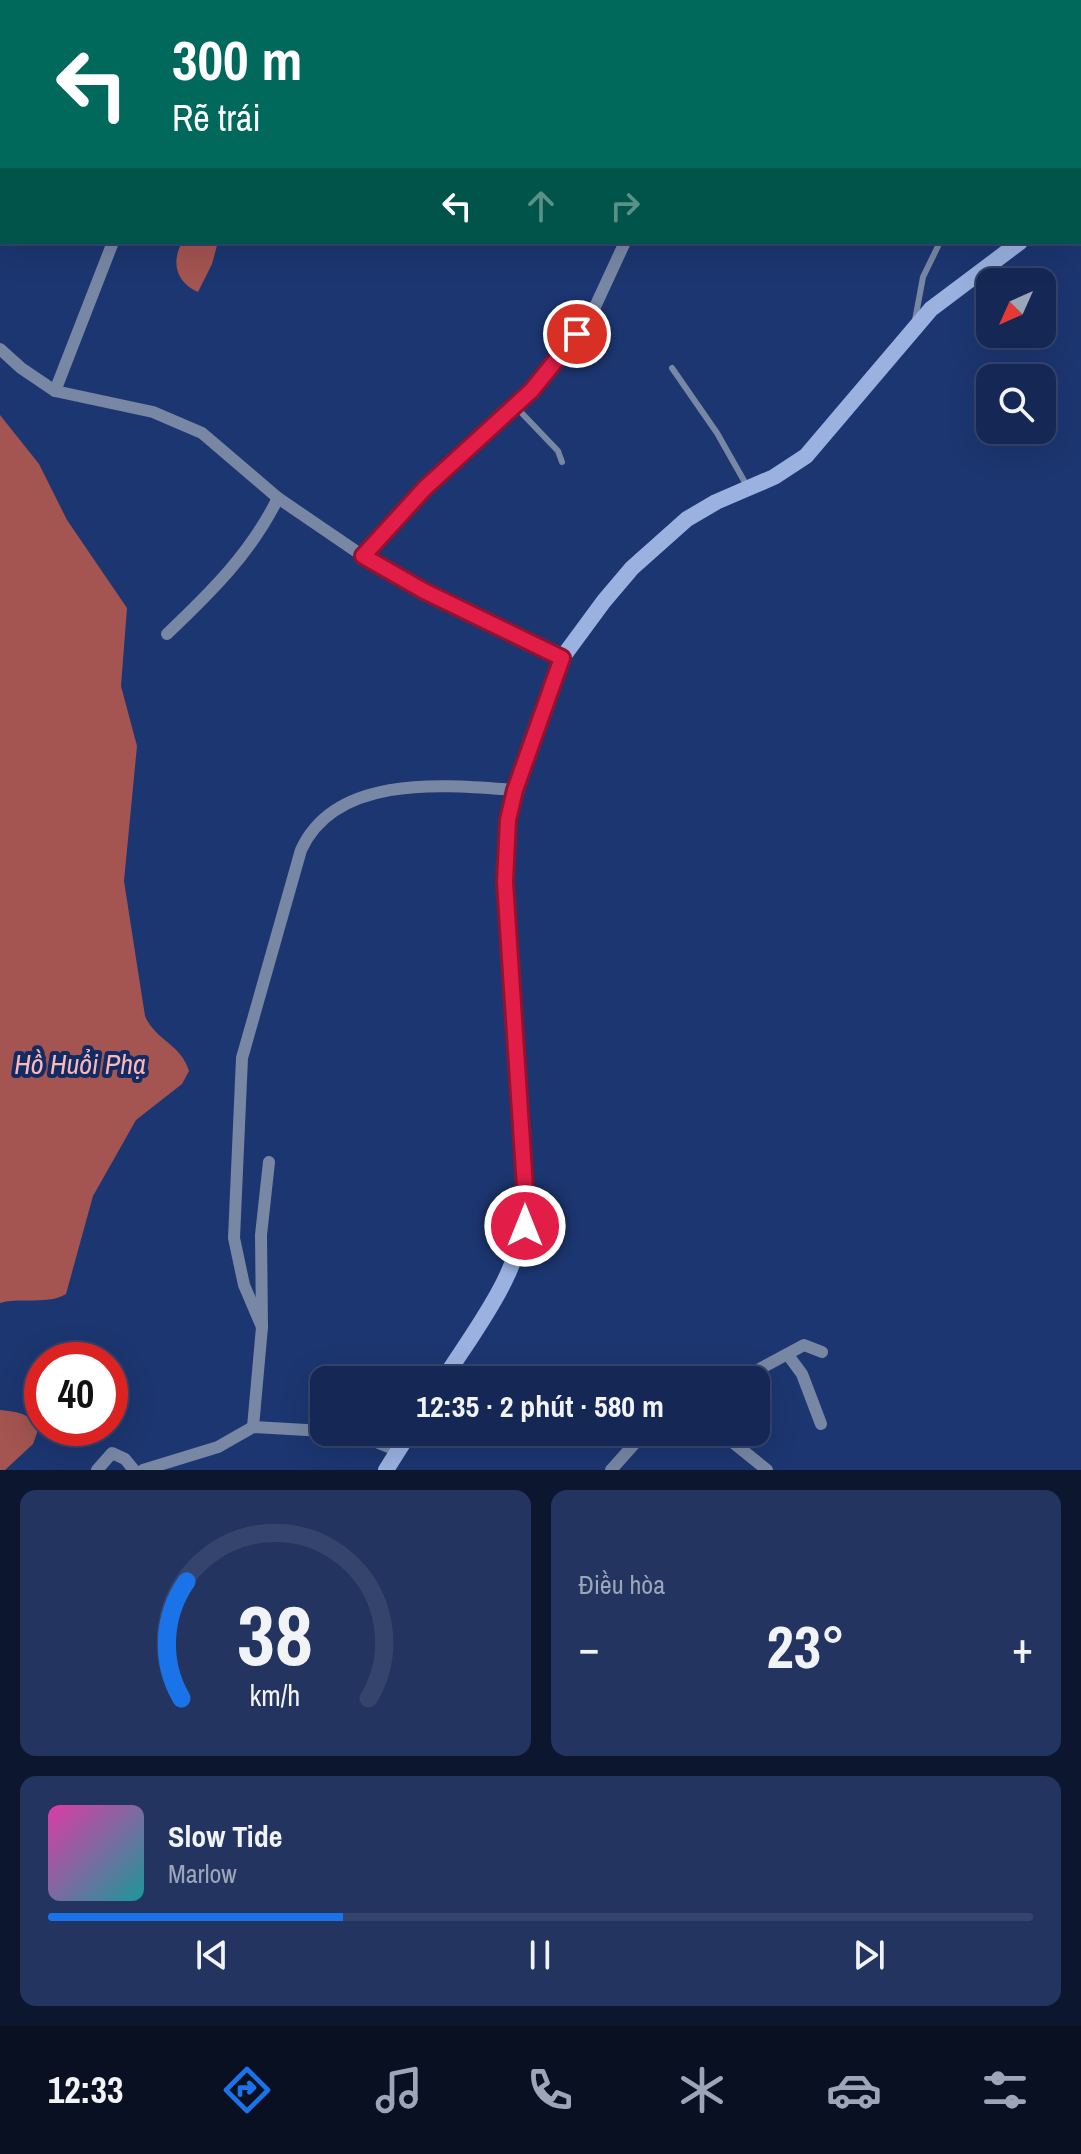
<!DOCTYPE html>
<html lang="vi">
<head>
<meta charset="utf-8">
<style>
  body { margin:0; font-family:"Archivo Narrow",sans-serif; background:#22345f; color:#f1f3f6; height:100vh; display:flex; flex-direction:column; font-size:30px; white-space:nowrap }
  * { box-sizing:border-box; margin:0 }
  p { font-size:26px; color:#9da6b9 }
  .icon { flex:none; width:44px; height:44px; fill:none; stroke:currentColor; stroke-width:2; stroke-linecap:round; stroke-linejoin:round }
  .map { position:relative; height:1470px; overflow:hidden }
  .panel { display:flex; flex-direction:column; gap:20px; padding:20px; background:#0c162f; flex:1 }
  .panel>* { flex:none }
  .top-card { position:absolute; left:0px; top:0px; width:1082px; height:244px; box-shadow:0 8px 32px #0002,0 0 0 2px #34446c; background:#00695c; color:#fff; overflow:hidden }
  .needle { width:52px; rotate:225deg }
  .tools { position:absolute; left:976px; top:268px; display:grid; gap:16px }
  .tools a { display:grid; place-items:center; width:80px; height:80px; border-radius:16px; background:#152855; box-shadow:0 8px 32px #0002,0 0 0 2px #34446c; font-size:40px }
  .speed { position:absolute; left:24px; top:1342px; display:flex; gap:16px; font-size:40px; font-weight:700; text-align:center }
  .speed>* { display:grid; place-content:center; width:104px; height:104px; border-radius:50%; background:#152855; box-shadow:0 8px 32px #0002,0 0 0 2px #34446c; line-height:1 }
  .speed .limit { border:12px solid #d22; background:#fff; color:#111 }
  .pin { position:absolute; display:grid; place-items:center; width:68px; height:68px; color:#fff; margin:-34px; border:4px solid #fff; border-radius:50%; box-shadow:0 2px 8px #0007 }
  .me { position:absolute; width:88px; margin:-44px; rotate:0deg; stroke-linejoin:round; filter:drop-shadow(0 0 6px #0008) }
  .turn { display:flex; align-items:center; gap:28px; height:168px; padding:0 40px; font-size:36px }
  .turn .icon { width:104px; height:104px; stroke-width:2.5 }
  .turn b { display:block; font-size:56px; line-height:68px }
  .lanes { display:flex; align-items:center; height:76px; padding:0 40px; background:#0003; justify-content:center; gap:40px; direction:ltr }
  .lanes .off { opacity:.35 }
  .big { font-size:60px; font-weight:700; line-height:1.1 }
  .panel .card { flex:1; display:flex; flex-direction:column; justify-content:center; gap:12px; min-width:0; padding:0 28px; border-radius:16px; background:#22345f }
  .panel .dial { align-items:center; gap:0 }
  .dial svg { height:208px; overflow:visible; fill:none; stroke:#34446c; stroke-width:7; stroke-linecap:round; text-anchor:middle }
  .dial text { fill:#f1f3f6; stroke:none }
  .song { display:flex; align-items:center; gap:24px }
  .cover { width:96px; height:96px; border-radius:12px; background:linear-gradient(135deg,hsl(320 70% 55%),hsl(180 70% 35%)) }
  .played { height:8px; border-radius:4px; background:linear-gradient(90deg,#1a73e8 30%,#34446c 30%) }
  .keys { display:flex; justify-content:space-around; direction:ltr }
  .heat { display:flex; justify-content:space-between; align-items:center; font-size:44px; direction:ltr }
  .panel .tiles { flex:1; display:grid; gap:20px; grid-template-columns:1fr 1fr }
  .card:last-child { grid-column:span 2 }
  .trip { position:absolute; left:310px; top:1366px; width:460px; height:80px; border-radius:16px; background:#152855; box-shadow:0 8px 32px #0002,0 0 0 2px #34446c; font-weight:700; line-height:80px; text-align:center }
  .dock { display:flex; height:128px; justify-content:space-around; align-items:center; background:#081022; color:#9da6b9 }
  .dock .icon { width:56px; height:56px }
  .dock .active { color:#1a73e8 }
  .dock b { font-size:36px; color:#f1f3f6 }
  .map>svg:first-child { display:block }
  .water { fill:#a45451 }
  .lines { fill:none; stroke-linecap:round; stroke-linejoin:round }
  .lane { stroke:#7887a4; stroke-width:6 }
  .street { stroke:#7887a4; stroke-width:12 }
  .secondary { stroke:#9bb2e1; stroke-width:16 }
  .route-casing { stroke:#92132f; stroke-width:20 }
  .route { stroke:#e11d48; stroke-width:14 }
  .labels { text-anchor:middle; stroke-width:8; stroke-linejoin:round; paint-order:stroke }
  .water-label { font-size:28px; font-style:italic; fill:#feb8b3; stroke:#122b65 }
</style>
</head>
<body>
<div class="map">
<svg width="1081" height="1470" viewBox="0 0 1081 1470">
  <rect width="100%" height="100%" fill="#1c3671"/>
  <!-- water -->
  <g class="water">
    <path d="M182 242H218L212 264 198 292C176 282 171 263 182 242Z"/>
    <path d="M0 415 39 464 67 520 127 608 121 686 137 746 124 881 145 1016C156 1041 181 1044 189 1071L182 1084 136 1120 93 1196 66 1294C49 1305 20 1297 0 1303Z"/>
    <path d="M0 1410C17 1412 30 1412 38 1430L33 1444 5 1470H0Z"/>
  </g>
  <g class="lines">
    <!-- lane -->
    <g class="lane">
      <path d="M779 2 780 0"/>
      <path d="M1080 114 1081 113"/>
      <path d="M0 133 2 131"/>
      <path d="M915 320 923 277 940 242"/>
      <path d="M672 368 717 433 747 486"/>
      <path d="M515 406 558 451 562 462"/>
    </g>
    <!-- street -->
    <g class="street">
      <path d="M668 0V2"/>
      <path d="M115 2 116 0"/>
      <path d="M140 2 142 0"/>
      <path d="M251 2 254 0"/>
      <path d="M0 349 21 368 55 391 153 412 202 433 278 498 363 556 424 591 562 658"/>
      <path d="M55 391 113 242"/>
      <path d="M363 556 425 488 515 406 553 367 594 309 625 242"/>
      <path d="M167 634C211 592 251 553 278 498"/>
      <path d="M262 1327 244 1285 234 1238 242 1058 301 850C336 773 446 785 515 790"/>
      <path d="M788 1355 802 1374 821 1424"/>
      <path d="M739 1380 804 1345 822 1352"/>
      <path d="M253 1427 262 1327 261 1235 269 1162"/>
      <path d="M334 1432 369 1439 398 1451"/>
      <path d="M720 1432 767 1470"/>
      <path d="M97 1470 112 1453 125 1459 134 1470"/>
      <path d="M143 1470 218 1447 253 1427 324 1431"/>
      <path d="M611 1470 645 1432"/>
    </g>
    <!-- secondary -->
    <g class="secondary">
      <path d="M1080 204H1081"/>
      <path d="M443 1380C478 1325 523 1271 526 1203L505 882 508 820 527 755 562 658 604 601 632 568 687 519 716 502 774 477 806 456 931 309 1020 242"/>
      <path d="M386 1470 410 1432"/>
    </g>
  </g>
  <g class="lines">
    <defs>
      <path id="route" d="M525 1226 526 1203 505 882 508 820 515 790 562 658 424 591 363 556 425 488 532 390 577 334"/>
    </defs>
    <!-- route casing -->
    <use href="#route" class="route-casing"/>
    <!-- route -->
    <use href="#route" class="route"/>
  </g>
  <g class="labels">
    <!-- water labels -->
    <g class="water-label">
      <text x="80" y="1074">Hồ Huổi Phạ</text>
    </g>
  </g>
</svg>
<div class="tools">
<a><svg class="needle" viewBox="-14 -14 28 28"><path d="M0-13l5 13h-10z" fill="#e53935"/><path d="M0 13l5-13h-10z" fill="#9da6b9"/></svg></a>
<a><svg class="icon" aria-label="search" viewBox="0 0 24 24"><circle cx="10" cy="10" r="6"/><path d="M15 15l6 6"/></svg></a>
</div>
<div class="speed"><div class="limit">40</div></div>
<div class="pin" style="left:577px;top:334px;background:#d93025"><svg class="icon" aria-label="arrive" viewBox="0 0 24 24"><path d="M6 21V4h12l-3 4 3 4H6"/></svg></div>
<svg class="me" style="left:525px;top:1226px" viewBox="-20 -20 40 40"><circle r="17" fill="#e11d48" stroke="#fff" stroke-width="3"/><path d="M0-11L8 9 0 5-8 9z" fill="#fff"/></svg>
<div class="trip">12:35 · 2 phút · 580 m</div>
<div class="top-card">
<div class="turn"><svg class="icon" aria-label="left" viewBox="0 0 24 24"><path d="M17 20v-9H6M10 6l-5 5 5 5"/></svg><div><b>300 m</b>Rẽ trái</div></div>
<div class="lanes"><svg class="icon" aria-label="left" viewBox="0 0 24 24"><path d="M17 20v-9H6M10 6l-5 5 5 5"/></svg><svg class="icon off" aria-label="ahead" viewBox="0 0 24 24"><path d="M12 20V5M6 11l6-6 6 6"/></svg><svg class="icon off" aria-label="right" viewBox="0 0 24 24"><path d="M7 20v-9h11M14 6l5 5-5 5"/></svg></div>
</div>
</div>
<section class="panel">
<div class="tiles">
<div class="card dial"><svg viewBox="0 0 100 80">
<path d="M14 69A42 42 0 1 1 86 69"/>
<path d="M14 69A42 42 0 0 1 16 24" stroke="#1a73e8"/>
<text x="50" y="56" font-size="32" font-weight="700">38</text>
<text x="50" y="72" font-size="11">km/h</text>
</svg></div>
<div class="card"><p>Điều hòa</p>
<div class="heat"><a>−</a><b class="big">23°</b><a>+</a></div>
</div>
<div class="card">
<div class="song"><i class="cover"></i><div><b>Slow Tide</b><p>Marlow</p></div></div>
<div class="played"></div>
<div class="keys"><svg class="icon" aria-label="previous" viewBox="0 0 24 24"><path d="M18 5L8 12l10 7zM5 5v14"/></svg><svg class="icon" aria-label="pause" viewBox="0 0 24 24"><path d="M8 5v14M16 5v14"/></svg><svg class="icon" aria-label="next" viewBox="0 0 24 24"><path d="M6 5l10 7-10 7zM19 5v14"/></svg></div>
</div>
</div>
</section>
<nav class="dock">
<b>12:33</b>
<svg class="icon active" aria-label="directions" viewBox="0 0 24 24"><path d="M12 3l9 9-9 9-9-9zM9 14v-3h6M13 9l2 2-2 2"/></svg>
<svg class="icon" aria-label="music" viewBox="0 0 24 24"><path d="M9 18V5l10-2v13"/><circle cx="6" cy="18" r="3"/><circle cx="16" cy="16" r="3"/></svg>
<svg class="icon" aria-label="phone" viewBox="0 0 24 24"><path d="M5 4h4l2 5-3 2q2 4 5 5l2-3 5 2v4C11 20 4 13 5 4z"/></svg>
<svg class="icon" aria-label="climate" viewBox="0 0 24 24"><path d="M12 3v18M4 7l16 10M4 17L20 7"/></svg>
<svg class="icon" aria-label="car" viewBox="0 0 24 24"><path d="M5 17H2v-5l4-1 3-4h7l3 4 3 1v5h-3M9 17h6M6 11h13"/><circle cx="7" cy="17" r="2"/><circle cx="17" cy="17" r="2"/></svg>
<svg class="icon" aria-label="filters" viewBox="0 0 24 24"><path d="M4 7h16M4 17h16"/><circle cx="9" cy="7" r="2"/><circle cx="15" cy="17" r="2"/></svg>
</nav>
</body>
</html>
